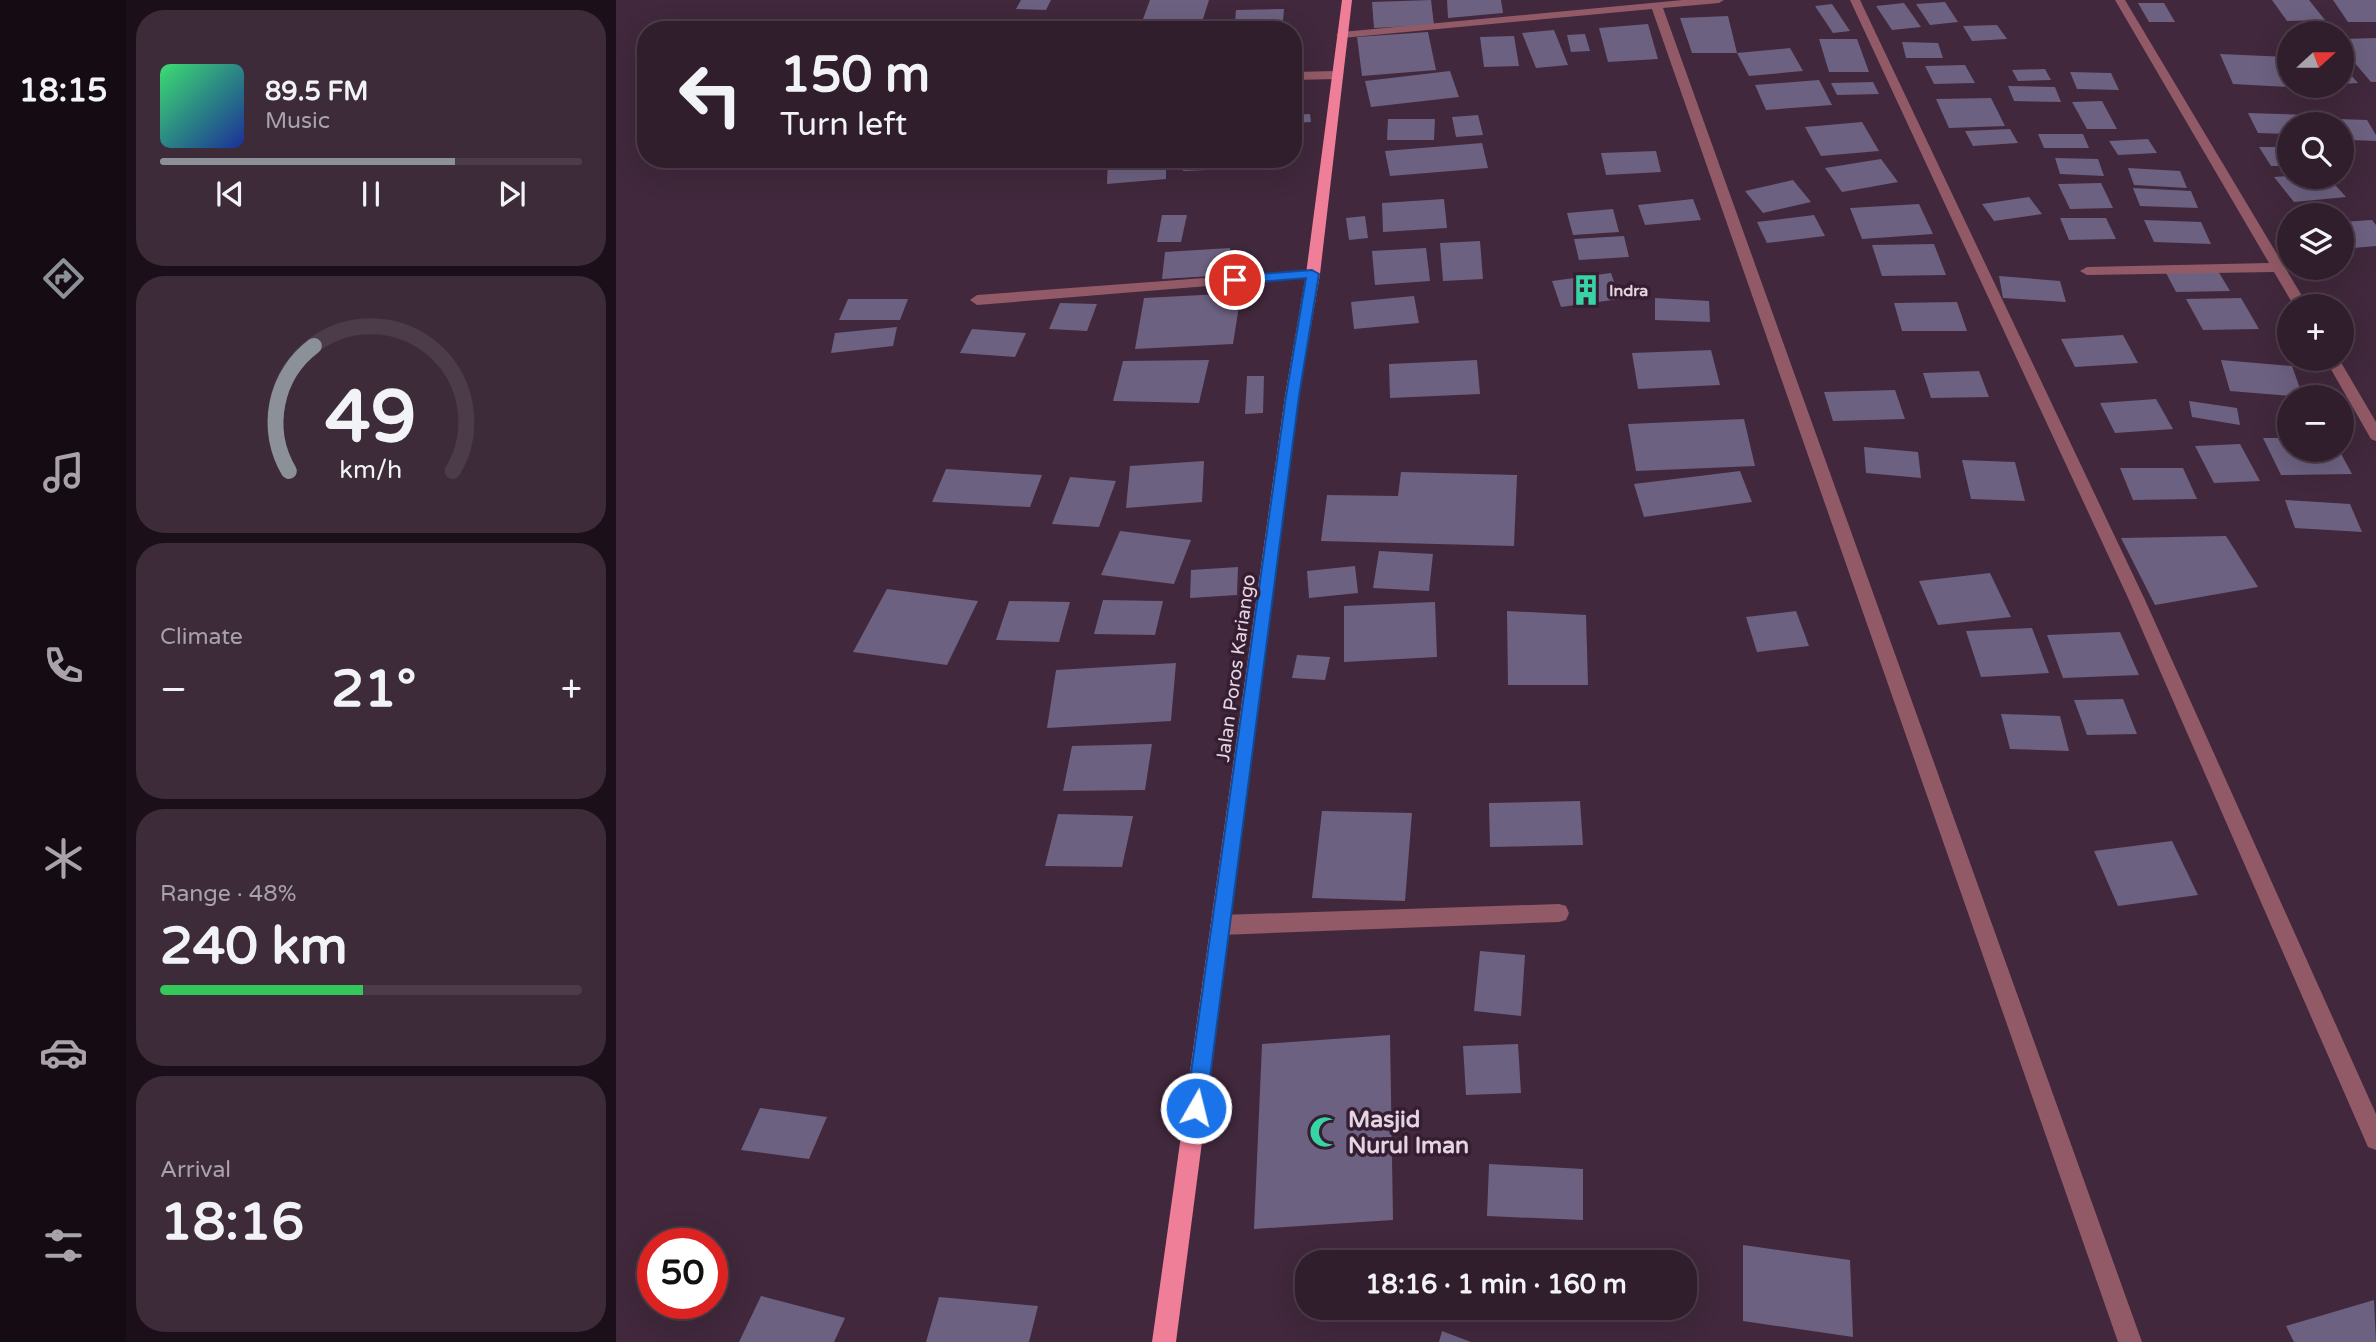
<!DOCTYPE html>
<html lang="en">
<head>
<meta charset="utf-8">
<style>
  body { margin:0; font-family:"Varela Round",sans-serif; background:#3d2b39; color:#f1f3f6; height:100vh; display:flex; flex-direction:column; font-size:26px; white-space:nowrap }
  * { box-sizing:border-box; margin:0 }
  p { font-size:23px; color:#a8a2aa }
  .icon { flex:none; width:38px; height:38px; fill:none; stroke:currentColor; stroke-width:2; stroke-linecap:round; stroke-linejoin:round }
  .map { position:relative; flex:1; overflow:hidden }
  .sheet { display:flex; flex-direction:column; gap:10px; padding:10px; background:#1b1019; width:490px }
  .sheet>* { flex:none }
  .top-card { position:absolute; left:21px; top:21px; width:665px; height:147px; border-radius:28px; box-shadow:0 7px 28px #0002,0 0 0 2px #4c3c49; background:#311e2d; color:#f1f3f6; overflow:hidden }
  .needle { width:46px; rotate:69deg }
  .controls { position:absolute; left:1661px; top:21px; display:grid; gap:14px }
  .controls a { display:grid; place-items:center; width:77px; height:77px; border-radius:50%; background:#311e2d; box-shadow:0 7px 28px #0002,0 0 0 2px #4c3c49; font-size:35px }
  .speed { position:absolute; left:21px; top:1228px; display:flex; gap:14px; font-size:35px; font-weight:700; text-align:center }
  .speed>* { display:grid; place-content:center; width:91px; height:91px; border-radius:50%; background:#311e2d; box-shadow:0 7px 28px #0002,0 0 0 2px #4c3c49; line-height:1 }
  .speed .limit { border:10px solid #d22; background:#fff; color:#111 }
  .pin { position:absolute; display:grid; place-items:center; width:60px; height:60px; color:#fff; margin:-30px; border:4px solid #fff; border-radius:50%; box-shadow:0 2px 7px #0007 }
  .me { position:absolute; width:77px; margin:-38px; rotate:8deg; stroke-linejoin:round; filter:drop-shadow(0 0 5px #0008) }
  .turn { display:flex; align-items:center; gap:24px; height:147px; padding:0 28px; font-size:32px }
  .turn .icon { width:91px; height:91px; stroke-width:2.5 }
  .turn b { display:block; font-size:49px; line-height:60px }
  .big { font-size:52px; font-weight:700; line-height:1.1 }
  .sheet .widget { flex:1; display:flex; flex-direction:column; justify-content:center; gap:10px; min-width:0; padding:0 24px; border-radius:28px; background:#3d2b39 }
  .sheet .dial { align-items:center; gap:0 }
  .dial svg { height:182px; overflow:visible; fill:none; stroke:#4c3c49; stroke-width:7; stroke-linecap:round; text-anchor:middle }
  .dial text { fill:#f1f3f6; stroke:none }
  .song { display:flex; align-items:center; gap:21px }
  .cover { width:84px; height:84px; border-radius:10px; background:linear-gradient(135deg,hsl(140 70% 55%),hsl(230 70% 35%)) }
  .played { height:7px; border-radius:4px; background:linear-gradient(90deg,#8c9099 70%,#4c3c49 70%) }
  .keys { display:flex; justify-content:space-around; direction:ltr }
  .heat { display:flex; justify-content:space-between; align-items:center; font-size:38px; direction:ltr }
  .charge { height:10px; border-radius:5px; background:linear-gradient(90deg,#34c759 48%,#4c3c49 0) }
  .trip { position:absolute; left:679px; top:1250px; width:402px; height:70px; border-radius:28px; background:#311e2d; box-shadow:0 7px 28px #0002,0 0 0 2px #4c3c49; font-weight:700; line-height:70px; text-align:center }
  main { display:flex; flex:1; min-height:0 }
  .tabs { display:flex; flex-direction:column; width:126px; justify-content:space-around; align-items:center; background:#140c12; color:#a8a2aa }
  .tabs .icon { width:49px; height:49px }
  .tabs .selected { color:#8c9099 }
  .tabs b { font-size:32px; color:#f1f3f6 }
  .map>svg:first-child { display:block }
  .building { fill:#6c6180 }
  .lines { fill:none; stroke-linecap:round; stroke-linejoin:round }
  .minor { fill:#925a66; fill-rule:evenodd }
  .major { fill:#ef7f99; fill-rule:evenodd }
  .route { fill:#1a73e8; stroke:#114b97; stroke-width:2 }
  .labels { text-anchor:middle; stroke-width:7; stroke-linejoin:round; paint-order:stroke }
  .far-poi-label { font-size:16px; font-weight:bold; fill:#e5d4e1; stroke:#361e32; text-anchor:start }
  .street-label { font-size:19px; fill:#e5d4e1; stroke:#361e32 }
  .near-poi-label { font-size:23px; font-weight:bold; fill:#e5d4e1; stroke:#361e32; text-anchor:start }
</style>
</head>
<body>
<main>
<nav class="tabs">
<b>18:15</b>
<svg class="icon selected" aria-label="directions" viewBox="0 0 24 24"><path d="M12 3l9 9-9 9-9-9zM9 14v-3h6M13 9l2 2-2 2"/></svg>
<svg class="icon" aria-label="music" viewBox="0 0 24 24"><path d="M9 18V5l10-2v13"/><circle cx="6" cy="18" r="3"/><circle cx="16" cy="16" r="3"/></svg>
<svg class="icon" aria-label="phone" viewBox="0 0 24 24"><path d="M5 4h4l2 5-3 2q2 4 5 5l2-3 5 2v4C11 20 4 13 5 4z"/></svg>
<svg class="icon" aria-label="climate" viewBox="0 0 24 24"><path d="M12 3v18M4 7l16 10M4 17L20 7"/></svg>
<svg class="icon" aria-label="car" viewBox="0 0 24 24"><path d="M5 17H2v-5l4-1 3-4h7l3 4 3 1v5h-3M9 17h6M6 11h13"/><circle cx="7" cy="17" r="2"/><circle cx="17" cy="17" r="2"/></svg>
<svg class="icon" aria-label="filters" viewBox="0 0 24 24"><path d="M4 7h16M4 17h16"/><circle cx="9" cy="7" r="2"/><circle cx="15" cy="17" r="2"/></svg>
</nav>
<section class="sheet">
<div class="widget">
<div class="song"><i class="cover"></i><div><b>89.5 FM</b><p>Music</p></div></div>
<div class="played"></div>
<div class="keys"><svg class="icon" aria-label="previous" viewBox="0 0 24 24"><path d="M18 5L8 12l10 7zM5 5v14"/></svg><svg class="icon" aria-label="pause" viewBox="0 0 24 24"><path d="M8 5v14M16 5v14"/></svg><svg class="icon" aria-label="next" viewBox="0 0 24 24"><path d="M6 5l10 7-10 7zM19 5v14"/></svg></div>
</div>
<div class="widget dial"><svg viewBox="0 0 100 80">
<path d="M14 69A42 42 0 1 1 86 69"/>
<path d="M14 69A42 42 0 0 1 25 14" stroke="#8c9099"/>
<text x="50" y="56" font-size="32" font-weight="700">49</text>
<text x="50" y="72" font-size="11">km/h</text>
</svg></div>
<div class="widget"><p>Climate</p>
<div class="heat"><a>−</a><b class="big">21°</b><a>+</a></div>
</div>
<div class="widget"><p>Range · 48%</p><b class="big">240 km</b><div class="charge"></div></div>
<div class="widget"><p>Arrival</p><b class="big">18:16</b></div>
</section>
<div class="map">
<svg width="1760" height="1342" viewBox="0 0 1760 1342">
  <rect width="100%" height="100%" fill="#41283c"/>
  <!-- building -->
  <g class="building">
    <path d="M405 0H435L430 10 400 9Z"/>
    <path d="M534 0H593L587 19H527Z"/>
    <path d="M815 0 818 25 758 28 756 2Z"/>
    <path d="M831 0H885L887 13 832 18Z"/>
    <path d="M1656 0H1693L1709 20 1671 21Z"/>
    <path d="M1717 0H1760V22H1732Z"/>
    <path d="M1329 2 1342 22 1314 25 1300 4Z"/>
    <path d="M1288 3 1305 27 1276 30 1260 6Z"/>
    <path d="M1522 3H1548L1559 22H1533Z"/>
    <path d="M1216 4 1234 31 1217 33 1199 6Z"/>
    <path d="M668 9 667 21 619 22 620 10Z"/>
    <path d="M1112 16 1121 53H1076L1064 18Z"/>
    <path d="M422 20 420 30H391L394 21Z"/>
    <path d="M1032 24 1042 59 992 62 983 28Z"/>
    <path d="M1381 25 1391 39 1356 41 1347 26Z"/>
    <path d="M938 30 952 65 920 68 906 33Z"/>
    <path d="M812 32 820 70 746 76 741 37Z"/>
    <path d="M969 34 974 51 955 52 951 35Z"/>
    <path d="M898 36 903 66 868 67 864 37Z"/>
    <path d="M1760 38V82H1755L1726 48V39Z"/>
    <path d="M1203 39H1241L1253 72H1213Z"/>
    <path d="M1286 42 1322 43 1327 58H1290Z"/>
    <path d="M1174 48 1187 71 1133 76 1121 53Z"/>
    <path d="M1604 54 1673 57V87L1617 84Z"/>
    <path d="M1349 65 1359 83 1318 84 1309 66Z"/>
    <path d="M1726 65 1742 83 1726 84Z"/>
    <path d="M1429 69 1435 80 1402 81 1396 70Z"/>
    <path d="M834 71 843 97 755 107 749 81Z"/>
    <path d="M1454 72 1495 73 1503 90 1461 89Z"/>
    <path d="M1203 80 1216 105 1150 110 1139 85Z"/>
    <path d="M1257 82 1263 94 1221 95 1215 83Z"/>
    <path d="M1392 86 1439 87 1445 102 1398 101Z"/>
    <path d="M1375 98 1389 126 1333 128 1320 99Z"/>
    <path d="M1486 101 1501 129H1471L1456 102Z"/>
    <path d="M1632 113 1693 115 1699 124H1673V134L1642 133Z"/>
    <path d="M694 114 695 122 677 123V115Z"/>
    <path d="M862 115 867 135 840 137 836 117Z"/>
    <path d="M772 119H819L818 140H771Z"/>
    <path d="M1722 119 1751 120 1760 135V141L1735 140Z"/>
    <path d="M1246 122 1263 151 1205 156 1189 127Z"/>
    <path d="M1394 129 1402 143 1357 146 1349 131Z"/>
    <path d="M1422 134H1467L1473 148H1428Z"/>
    <path d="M1532 139 1541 153 1502 155 1493 141Z"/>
    <path d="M866 143 872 168 774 176 769 151Z"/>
    <path d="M1643 147H1673V166H1655Z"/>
    <path d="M1040 151 1045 172 990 175 985 153Z"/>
    <path d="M1439 158 1482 159 1488 176 1444 174Z"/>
    <path d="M492 159H550V179L491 184Z"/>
    <path d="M569 159H662L663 167 567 171Z"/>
    <path d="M1265 159 1282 182 1226 192 1209 168Z"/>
    <path d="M1512 168 1564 171 1571 188 1518 185Z"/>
    <path d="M1673 176 1712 177 1730 197 1678 202 1658 177Z"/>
    <path d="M1177 180 1195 202 1147 213 1129 191Z"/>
    <path d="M1485 183 1497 208 1454 209 1442 184Z"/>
    <path d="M1517 188 1575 191 1582 208 1524 206Z"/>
    <path d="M1413 197 1426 214 1378 221 1366 204Z"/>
    <path d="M828 199 831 228 767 232 766 203Z"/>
    <path d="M1077 199 1085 220 1029 225 1022 205Z"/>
    <path d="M1303 204 1317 234 1246 239 1234 208Z"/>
    <path d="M997 209 1003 232 957 235 951 213Z"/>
    <path d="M546 215H571L565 242H541Z"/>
    <path d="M1198 215 1209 236 1151 243 1141 222Z"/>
    <path d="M749 216 752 238 733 240 730 218Z"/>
    <path d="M1444 218H1490L1500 239 1453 240Z"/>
    <path d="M1528 220 1585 222 1595 244 1538 242Z"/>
    <path d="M1756 220 1760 225V246L1726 249V222Z"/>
    <path d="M1008 236 1013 257 963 260 958 239Z"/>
    <path d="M864 241 867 279 827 281 824 243Z"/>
    <path d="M1318 244 1330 275 1266 276 1256 245Z"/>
    <path d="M614 248 612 275 546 279 549 252Z"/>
    <path d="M810 248 814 281 759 285 756 251Z"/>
    <path d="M1549 271H1602L1614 291 1560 292Z"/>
    <path d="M995 273 1004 299 945 307 936 281Z"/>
    <path d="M1383 276 1444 281 1450 302 1387 298Z"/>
    <path d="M625 293 617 344 519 349 528 298Z"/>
    <path d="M798 296 803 323 738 329 735 302Z"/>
    <path d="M1039 298 1093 301 1094 322 1039 320Z"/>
    <path d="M1625 298 1643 329 1587 330 1570 299Z"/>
    <path d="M232 299H292L284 320H223Z"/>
    <path d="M1341 302 1351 331H1286L1278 303Z"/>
    <path d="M444 303 481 304 471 331 433 329Z"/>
    <path d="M281 327 277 346 215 353 219 333Z"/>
    <path d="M356 329 410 333 399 357 344 353Z"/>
    <path d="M1507 335 1522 363 1459 367 1445 339Z"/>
    <path d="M1095 350 1104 385 1022 389 1016 353Z"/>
    <path d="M593 360 583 403 497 401 507 361Z"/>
    <path d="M861 360 864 394 774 398 773 364Z"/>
    <path d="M1605 360 1676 366 1687 397 1614 391Z"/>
    <path d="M1363 371 1373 397 1315 398 1307 373Z"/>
    <path d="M631 376H648L647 413 629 414Z"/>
    <path d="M1279 390 1289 419 1217 421 1208 392Z"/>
    <path d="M1540 399 1557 429 1499 433 1484 403Z"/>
    <path d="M1573 401 1621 408 1624 425 1576 417Z"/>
    <path d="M1128 419 1139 466 1020 471 1012 424Z"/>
    <path d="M1647 438H1673V450H1723L1736 474 1665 475Z"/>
    <path d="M1624 444 1644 481 1598 483 1579 446Z"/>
    <path d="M1248 447 1302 452 1305 478 1250 473Z"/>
    <path d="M1346 460 1399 462 1409 501 1355 499Z"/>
    <path d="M588 461 586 502 510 508 514 466Z"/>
    <path d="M1504 468H1567L1581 499 1517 500Z"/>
    <path d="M330 469 426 475 414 507 316 502Z"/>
    <path d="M1124 471 1136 502 1028 517 1018 484Z"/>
    <path d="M785 472 901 475 898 546 705 541 711 495 782 496Z"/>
    <path d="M454 477 500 481 483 527 436 524Z"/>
    <path d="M1669 500 1734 504 1746 532 1679 528Z"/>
    <path d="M504 531 575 540 558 584 485 575Z"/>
    <path d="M1610 536 1642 587 1539 605 1505 538Z"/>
    <path d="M763 551 817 554 813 591 757 588Z"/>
    <path d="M739 566 742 593 693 598 691 571Z"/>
    <path d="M622 567 621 595 574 598 575 570Z"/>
    <path d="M1374 573 1395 617 1322 625 1303 581Z"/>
    <path d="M271 589 362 601 331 665 237 652Z"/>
    <path d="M487 600 547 601 539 635 478 634Z"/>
    <path d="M393 601 454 602 443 642 380 640Z"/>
    <path d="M819 602 821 657 728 662V606Z"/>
    <path d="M891 611 970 615 972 685H892Z"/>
    <path d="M1180 611 1193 646 1141 652 1130 617Z"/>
    <path d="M1416 628 1433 673 1365 677 1350 631Z"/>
    <path d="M1504 632 1523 675 1447 678 1431 635Z"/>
    <path d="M681 655 714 657 709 680 676 678Z"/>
    <path d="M560 663 555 721 431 728 440 670Z"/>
    <path d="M1507 699 1521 734 1471 735 1458 700Z"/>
    <path d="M1385 714 1444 716 1453 751 1394 749Z"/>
    <path d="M536 744 529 790 447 791 456 746Z"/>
    <path d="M964 801 967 845 874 847 873 803Z"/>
    <path d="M706 811 796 813 789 901 696 898Z"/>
    <path d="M442 814 517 816 506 867 429 866Z"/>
    <path d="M1556 841 1582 895 1502 906 1478 851Z"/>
    <path d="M864 951 909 955 905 1016 858 1011Z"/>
    <path d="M774 1035 777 1220 638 1229 646 1044Z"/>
    <path d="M902 1044 905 1093 850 1095 847 1046Z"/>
    <path d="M144 1108 211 1117 193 1159 125 1150Z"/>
    <path d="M873 1164 967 1169V1220L871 1216Z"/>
    <path d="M1127 1245 1234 1260 1237 1337 1127 1321Z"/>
    <path d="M145 1296 229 1318 218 1342H123Z"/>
    <path d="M323 1297 422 1306 413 1342H310Z"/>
    <path d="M1758 1300 1760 1342H1678L1670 1326Z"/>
    <path d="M826 1331 855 1342H823Z"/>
  </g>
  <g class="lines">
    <!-- minor -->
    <g class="minor">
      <path d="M1067 0H1108L1103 3 1047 8 1526 1342H1502L1036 9 726 38 720 35 726 32Z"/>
      <path d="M1234 0H1244L1529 600 1760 1114V1150L1752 1147 1513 600Z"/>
      <path d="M1499 0H1509L1692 306H1678L1658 272 1471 275 1464 271 1471 267 1653 263Z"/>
      <path d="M677 72 720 71 726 75 720 79 677 80Z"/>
      <path d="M697 270 704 274 702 277 361 305 354 300 361 295Z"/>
      <path d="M1709 359H1723L1760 422V441L1755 439Z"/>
      <path d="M943 904 950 906 953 913 950 920 943 922 605 935 598 932 595 925 598 918 605 915Z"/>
    </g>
    <!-- major -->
    <path class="major" d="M726 0H736L704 274 683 396 560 1342H536L669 396 690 274Z"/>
  </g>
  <!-- route -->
  <path class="route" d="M696 270 703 274 683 396 590 1108 587 1115 580 1117 573 1115 570 1108 670 396 690 278 619 284 613 280 619 276Z"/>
  <!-- icons -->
  <defs>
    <symbol id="building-bare" viewBox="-9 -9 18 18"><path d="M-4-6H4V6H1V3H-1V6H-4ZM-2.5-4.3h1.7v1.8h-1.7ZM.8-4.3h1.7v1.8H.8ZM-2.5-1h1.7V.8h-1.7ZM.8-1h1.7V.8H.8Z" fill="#37d4a6" stroke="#361e32" stroke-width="2.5" paint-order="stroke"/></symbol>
    <symbol id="mosque-bare" viewBox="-9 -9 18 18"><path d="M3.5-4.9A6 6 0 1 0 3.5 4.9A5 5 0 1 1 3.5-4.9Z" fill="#37d4a6" stroke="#361e32" stroke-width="2.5" paint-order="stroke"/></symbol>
  </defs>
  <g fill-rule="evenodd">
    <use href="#building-bare" x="948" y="268" width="44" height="44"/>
    <use href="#mosque-bare" x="687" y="1110" width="44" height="44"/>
  </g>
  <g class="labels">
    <!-- far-poi labels -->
    <g class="far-poi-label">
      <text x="993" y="296">Indra</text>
    </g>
    <!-- street labels -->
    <g class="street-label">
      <text transform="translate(619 668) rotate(-82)" y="7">Jalan Poros Kariango</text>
    </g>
    <!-- near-poi labels -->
    <g class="near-poi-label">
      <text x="732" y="1127">Masjid<tspan x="732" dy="26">Nurul Iman</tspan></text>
    </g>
  </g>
</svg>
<div class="controls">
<a><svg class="needle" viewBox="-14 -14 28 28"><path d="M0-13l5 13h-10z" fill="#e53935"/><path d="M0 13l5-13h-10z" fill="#a8a2aa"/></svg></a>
<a><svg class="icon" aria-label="search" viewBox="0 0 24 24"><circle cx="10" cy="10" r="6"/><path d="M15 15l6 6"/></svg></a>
<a><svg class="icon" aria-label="layers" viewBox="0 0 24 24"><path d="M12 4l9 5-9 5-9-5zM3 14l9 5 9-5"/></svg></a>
<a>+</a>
<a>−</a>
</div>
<div class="speed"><div class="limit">50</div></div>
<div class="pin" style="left:619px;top:280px;background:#d93025"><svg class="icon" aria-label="arrive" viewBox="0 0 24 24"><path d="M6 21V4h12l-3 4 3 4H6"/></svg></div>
<svg class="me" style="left:580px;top:1108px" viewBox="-20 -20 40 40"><circle r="17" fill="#1a73e8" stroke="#fff" stroke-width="3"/><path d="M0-11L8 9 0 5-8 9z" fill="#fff"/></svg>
<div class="trip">18:16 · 1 min · 160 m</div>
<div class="top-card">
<div class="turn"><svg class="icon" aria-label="left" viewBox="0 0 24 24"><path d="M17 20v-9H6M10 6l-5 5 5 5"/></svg><div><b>150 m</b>Turn left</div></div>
</div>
</div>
</main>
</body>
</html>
